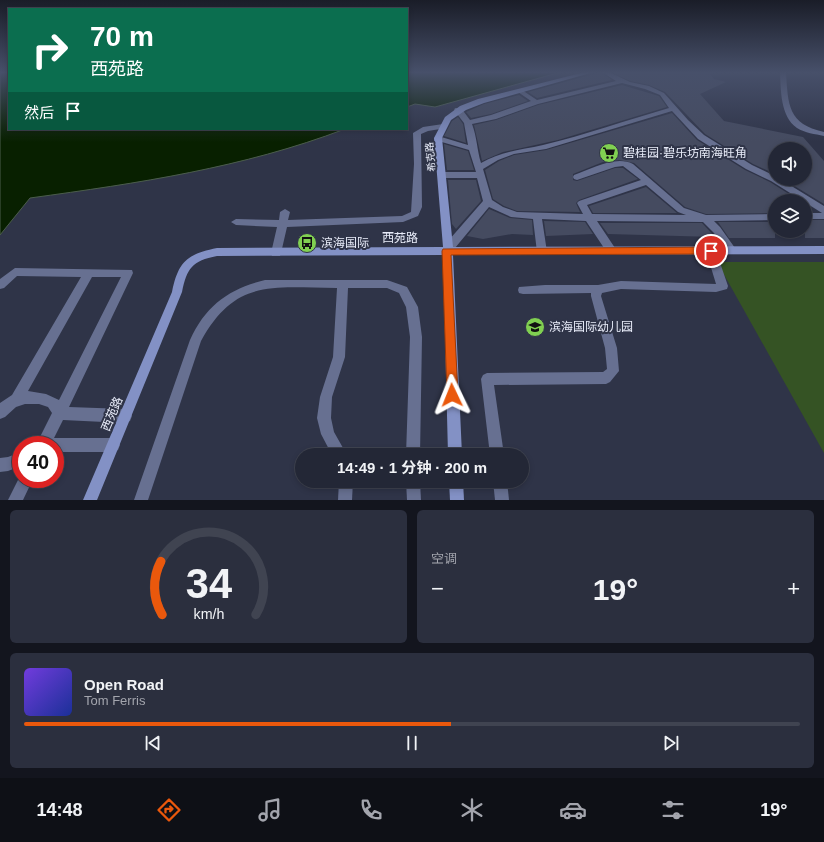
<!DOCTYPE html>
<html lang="zh">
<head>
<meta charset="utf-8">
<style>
  body { margin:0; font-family:Helvetica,"Noto Sans SC",sans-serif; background:#2b2f3e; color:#f1f3f6; height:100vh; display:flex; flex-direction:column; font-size:15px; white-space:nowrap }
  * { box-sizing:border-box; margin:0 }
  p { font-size:13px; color:#a3a5ad }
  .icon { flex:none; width:22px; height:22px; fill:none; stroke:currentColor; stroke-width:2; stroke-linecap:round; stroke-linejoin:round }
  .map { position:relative; height:500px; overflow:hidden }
  .drawer { display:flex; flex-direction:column; gap:10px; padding:10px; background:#13151e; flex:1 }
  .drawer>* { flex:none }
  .hud { position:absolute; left:8px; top:8px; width:400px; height:122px; border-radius:0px; box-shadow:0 2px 6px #0003,0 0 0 1px #404451; background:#0b6e4f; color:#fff; overflow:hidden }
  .tools { position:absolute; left:768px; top:142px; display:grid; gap:8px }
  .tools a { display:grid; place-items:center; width:44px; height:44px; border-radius:50%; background:#232736; box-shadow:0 2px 6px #0003,0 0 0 1px #404451; font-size:20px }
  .speed { position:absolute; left:12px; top:436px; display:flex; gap:8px; font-size:20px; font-weight:700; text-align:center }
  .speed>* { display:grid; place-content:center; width:52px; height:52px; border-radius:50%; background:#232736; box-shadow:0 2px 6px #0003,0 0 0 1px #404451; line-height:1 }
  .speed .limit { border:6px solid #d22; background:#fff; color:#111 }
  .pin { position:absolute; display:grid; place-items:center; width:34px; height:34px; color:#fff; margin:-17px; border:2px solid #fff; border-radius:50%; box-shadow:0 1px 4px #0007 }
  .me { position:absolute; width:44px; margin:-22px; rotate:358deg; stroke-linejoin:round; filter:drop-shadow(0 0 3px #0008) }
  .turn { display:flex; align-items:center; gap:14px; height:84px; padding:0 16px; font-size:18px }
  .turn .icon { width:52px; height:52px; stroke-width:2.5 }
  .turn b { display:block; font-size:28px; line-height:34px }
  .then { display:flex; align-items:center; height:38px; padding:0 16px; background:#0003; gap:8px; font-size:15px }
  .big { font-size:30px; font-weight:700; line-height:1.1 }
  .drawer .widget { flex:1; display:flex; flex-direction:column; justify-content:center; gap:6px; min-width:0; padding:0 14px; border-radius:6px; background:#2b2f3e }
  .drawer .dial { align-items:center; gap:0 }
  .dial svg { height:104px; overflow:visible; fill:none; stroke:#404451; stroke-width:7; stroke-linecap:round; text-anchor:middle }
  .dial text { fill:#f1f3f6; stroke:none }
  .song { display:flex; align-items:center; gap:12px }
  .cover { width:48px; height:48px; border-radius:6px; background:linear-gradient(135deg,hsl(260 70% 55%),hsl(230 70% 35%)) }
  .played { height:4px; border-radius:2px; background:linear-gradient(90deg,#ea580c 55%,#404451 55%) }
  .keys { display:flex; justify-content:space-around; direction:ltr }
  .heat { display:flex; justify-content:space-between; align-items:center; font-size:22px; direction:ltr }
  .drawer .tiles { flex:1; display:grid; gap:10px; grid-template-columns:1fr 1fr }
  .widget:last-child { grid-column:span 2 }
  .trip { position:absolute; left:295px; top:448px; width:234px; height:40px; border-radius:20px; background:#232736; box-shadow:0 2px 6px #0003,0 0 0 1px #404451; font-weight:700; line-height:40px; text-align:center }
  .dock { display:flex; height:64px; justify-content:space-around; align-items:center; background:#0e1016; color:#a3a5ad }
  .dock .icon { width:28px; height:28px }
  .dock .on { color:#ea580c }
  .dock b { font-size:18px; color:#f1f3f6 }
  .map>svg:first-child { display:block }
  .green { fill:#355324 }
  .water { fill:#082000; stroke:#4b5d4b }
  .building { fill:#454b60 }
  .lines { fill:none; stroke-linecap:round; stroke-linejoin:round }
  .street { fill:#677091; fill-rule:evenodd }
  .secondary { fill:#8391c5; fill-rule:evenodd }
  .route { fill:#ea580c; stroke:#983908 }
  .labels { text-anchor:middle; stroke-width:4; stroke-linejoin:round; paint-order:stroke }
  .far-street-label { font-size:10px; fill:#e8ecf9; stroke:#2f3448 }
  .poi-label { font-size:12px; fill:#e8ecf9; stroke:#2f3448; text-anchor:start }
  .street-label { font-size:12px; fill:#e8ecf9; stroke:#2f3448 }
</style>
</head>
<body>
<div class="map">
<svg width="824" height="500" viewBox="0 0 824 500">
  <rect width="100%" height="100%" fill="#2f3448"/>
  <!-- green -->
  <path class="green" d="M717 262H824V453Z"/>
  <!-- water -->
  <g class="water">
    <path d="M0 72H9V129H345C242 168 139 183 30 198L0 235Z"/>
    <path d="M407 72H561L435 107 415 104 407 107Z"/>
  </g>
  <!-- building -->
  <g class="building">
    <path d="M601 72 612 80 537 98 528 92Z"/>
    <path d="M611 72H709L714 79 726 82 700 94 724 121 803 137 824 161V204L783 179H805V149H775V174L753 164 705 134 665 92 649 85 630 81Z"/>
    <path d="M622 85 659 96 667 107 558 140 503 152 482 161 474 125 496 120 538 105Z"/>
    <path d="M519 95 528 101 491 114 471 118 466 112 484 104Z"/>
    <path d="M672 113 697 140 745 170 770 182 800 201H775V213L706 214 685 207 634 163 619 160 603 162 573 174V180L577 181 615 168H623L638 179 579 200 576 203 580 212 517 211 504 206 493 199 485 170 499 161 514 155 546 150Z"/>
    <path d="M458 117 463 124 466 143 444 136 452 121Z"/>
    <path d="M444 144 468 151 474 170H447Z"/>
    <path d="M448 180H476L481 201 456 229 452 224Z"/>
    <path d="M646 187 677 213H593L589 206Z"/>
    <path d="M489 209 510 218 532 220 533 235 512 234 483 239 467 236Z"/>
    <rect x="805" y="220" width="19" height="18"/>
    <path d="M544 221 585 222 593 234 546 236Z"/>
    <path d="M718 222H775V238H729Z"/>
    <path d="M600 223H702L715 237 608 234Z"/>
  </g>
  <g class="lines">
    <!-- street -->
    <g class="street">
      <path d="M602 72H609L630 82 649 86 664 93 688 120 704 135 752 165 775 176V179H780L824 206V219H805V213H822L771 181 746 169 698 139 672 111 546 149 514 154 498 160 483 169 492 200 503 207 517 212 583 214 577 203 579 201 641 180 623 166 615 167 577 180 574 179 573 177 574 175C592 169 615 155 633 164L684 208 706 215 775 214V220L714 221 720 227 735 248 736 251 735 254H727L714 233 703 222 597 221 617 251 616 254H608L586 221 542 219 547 252 546 255H538L537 252 533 219 511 217 489 207 450 254H442L441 251 442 248 483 201 477 178H442L438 175 442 172H476L469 150 435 140 434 138 438 136 468 145 464 123 454 110 455 108H461L470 120 491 115 531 101 518 92V90H522L537 100 616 81ZM622 83 645 89 660 95 669 108C627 120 585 135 543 145 521 150 501 151 481 163 477 150 477 137 472 124L496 119 538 104ZM646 185 678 212 686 215 592 214 587 205Z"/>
      <path d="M780 72H786C788 105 788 124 824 132V136C815 134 805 133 797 128 780 116 781 90 780 72Z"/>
      <path d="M443 124H446V128L428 131 421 134 422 207 418 216 403 222 287 227 281 253 280 256H272L271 253 277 227 236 225 231 222 236 219 279 220 280 212 285 209 290 212 288 220 402 216 411 212 414 164 413 133 423 127Z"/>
      <path d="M711 247 715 248 716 251 728 286 727 289 716 292 621 289 602 293 601 296 617 348 619 371 610 382 606 384 494 385 504 455H490L481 379 483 375 487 373 603 372 607 369 605 348 591 296V293L523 294 519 293 518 290 519 287 545 285H598L621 281 716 284 706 251 707 248Z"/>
      <path d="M15 268 132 270 133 273 69 407 125 409 130 411 132 416 130 421 125 423 63 420 54 438H113L118 440 120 445 118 450 113 452H55V445H36L52 413 48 407 39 404H25L16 407 5 417 0 419V403L12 395 81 277 17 276 4 288 0 289V279ZM92 277H121L59 400 46 394 28 391Z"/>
      <path d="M265 280H387L407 287 418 307 422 337 420 455H406L410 337 406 307 399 293 387 288H348L345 357 332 397 331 418 334 432 347 455H332L321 434 317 418 320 397 333 357 337 288C274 288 236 277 201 341L148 500H134L190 340C206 305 229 289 265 280Z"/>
      <path d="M21 452V466L8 471 0 472V458L8 457Z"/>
      <path d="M21 474V479H33L23 500H8Z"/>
      <path d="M339 481H353L352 500H338Z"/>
      <path d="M406 481H420L421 500H407Z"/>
      <path d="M493 481H507L509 500H495Z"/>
    </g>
    <!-- secondary -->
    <g class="secondary">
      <path d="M585 72H594L484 103 466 110 451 120 442 138 453 247 824 246V254L453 255 462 455H448L443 255 217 256C192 261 187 268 182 292L97 500H83L172 292C178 262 187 254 217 248L443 247 434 138 445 117 460 106 478 99Z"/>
      <path d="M449 481H463L464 500H450Z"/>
    </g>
  </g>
  <!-- sky -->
  <linearGradient id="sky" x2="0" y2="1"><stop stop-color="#1a1d28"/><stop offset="0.51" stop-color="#47506a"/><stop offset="1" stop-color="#47506a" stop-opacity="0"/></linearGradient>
  <rect width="824" height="142" fill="url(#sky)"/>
  <!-- route -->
  <path class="route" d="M711 247 716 251 711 254 451 255 458 395 457 399 452 400 448 399 447 395 442 251 443 249Z"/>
  <!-- icons -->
  <defs>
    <symbol id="supermarket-disc" viewBox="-11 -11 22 22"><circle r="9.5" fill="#80d051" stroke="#2f3448"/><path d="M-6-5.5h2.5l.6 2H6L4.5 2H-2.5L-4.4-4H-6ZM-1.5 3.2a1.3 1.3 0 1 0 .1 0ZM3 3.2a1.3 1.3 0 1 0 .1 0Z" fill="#111"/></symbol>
    <symbol id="bus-disc" viewBox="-11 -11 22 22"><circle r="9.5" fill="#80d051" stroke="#2f3448"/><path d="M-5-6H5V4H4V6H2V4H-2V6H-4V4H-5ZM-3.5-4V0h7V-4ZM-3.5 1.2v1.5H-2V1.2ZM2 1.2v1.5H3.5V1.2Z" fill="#111"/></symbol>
    <symbol id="school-disc" viewBox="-11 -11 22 22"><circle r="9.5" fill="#80d051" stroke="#2f3448"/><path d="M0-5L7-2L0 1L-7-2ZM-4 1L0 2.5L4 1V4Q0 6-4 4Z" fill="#111"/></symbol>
  </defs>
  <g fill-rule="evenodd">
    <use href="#supermarket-disc" x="598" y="142" width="22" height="22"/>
    <use href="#bus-disc" x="296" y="232" width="22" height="22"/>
    <use href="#school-disc" x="524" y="316" width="22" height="22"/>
  </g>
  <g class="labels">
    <!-- far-street labels -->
    <g class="far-street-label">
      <text transform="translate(430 157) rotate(-95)" y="4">希克路</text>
    </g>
    <!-- poi labels -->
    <g class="poi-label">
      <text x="623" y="157">碧桂园·碧乐坊南海旺角</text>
      <text x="321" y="247">滨海国际</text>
      <text x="549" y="331">滨海国际幼儿园</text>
    </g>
    <!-- street labels -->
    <g class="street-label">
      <text x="400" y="242">西苑路</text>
      <text transform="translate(112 414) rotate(-67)" y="4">西苑路</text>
    </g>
  </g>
</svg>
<div class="tools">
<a><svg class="icon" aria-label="sound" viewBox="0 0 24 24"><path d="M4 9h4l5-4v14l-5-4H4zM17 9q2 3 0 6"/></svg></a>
<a><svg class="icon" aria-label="layers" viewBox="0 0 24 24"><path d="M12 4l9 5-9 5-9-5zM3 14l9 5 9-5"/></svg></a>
</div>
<div class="speed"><div class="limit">40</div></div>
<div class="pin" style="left:711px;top:251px;background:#d93025"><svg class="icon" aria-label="arrive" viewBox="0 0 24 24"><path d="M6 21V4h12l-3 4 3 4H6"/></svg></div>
<svg class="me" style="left:452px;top:395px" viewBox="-20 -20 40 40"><path d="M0-17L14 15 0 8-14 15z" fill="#ea580c" stroke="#fff" stroke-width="4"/></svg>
<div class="trip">14:49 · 1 分钟 · 200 m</div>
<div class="hud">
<div class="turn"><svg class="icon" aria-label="right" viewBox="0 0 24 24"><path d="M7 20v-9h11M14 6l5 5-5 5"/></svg><div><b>70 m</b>西苑路</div></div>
<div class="then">然后<svg class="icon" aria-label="arrive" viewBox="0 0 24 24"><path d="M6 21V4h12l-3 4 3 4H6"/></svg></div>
</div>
</div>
<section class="drawer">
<div class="tiles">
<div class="widget dial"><svg viewBox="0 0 100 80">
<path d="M14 69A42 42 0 1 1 86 69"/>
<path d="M14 69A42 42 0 0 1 13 28" stroke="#ea580c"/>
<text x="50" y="56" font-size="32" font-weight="700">34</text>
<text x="50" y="72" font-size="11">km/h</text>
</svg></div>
<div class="widget"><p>空调</p>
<div class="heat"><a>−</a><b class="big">19°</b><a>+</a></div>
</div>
<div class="widget">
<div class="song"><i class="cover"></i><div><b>Open Road</b><p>Tom Ferris</p></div></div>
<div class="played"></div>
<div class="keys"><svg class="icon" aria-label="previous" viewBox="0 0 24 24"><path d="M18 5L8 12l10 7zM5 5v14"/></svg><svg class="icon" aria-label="pause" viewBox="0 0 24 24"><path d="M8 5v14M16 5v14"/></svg><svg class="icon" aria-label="next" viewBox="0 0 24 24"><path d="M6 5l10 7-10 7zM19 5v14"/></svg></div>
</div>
</div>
</section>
<nav class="dock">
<b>14:48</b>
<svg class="icon on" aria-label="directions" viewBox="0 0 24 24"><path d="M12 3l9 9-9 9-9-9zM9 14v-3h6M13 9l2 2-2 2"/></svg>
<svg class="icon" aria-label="music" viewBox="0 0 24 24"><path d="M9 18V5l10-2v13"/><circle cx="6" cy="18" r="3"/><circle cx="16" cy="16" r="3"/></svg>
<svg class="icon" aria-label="phone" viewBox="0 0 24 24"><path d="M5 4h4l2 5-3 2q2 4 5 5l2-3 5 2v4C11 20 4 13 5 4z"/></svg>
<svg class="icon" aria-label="climate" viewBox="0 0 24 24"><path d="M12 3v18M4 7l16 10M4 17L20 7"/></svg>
<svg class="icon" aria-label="car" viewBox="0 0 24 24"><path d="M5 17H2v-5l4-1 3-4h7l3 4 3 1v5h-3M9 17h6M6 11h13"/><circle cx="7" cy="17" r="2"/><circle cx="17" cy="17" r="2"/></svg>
<svg class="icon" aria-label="filters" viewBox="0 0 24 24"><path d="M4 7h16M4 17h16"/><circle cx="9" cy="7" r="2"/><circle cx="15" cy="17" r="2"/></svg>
<b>19°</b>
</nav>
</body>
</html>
